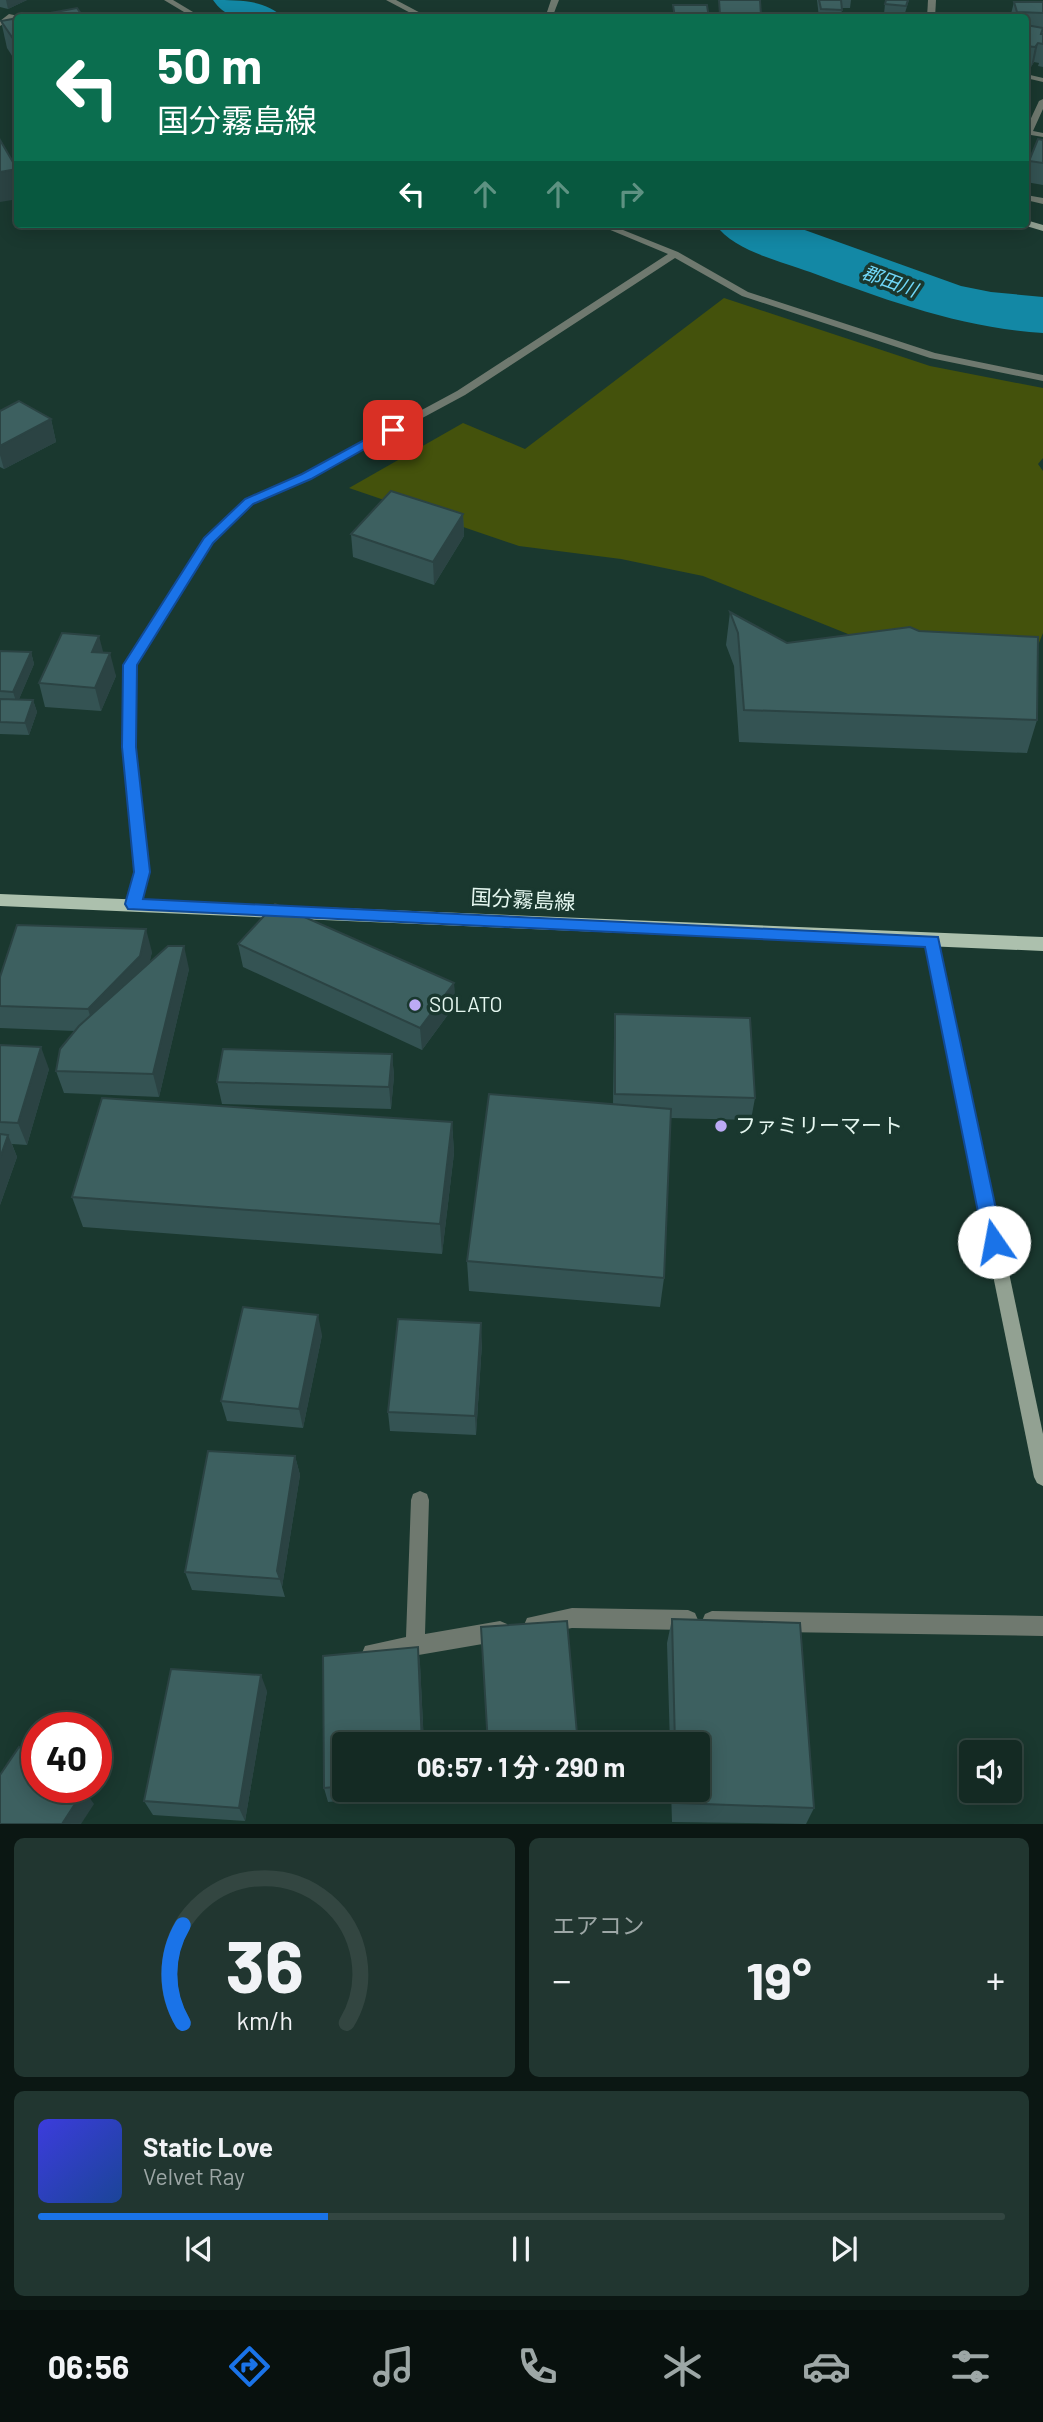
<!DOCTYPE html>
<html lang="ja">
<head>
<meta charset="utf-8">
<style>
  body { margin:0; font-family:Barlow,"Noto Sans JP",sans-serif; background:#213630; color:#f1f3f6; height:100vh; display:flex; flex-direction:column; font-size:26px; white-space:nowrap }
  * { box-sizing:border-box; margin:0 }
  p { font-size:23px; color:#9da7a6 }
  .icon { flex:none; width:38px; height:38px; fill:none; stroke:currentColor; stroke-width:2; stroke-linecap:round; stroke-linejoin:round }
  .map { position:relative; height:1824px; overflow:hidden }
  .details { display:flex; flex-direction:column; gap:14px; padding:14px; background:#0b1713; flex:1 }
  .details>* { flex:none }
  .hud { position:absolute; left:14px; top:14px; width:1015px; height:214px; border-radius:7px; box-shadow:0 4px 18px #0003,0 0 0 2px #334641; background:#0b6e4f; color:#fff; overflow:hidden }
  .controls { position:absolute; left:959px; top:1740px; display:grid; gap:14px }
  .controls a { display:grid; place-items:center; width:63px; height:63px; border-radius:7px; background:#142a23; box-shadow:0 4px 18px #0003,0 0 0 2px #334641; font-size:35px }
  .speed { position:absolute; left:21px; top:1712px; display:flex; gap:14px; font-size:35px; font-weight:700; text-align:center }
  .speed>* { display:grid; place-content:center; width:91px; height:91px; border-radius:50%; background:#142a23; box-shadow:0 4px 18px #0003,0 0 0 2px #334641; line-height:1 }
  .speed .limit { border:10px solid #d22; background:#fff; color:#111 }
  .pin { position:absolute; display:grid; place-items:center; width:60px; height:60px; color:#fff; margin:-30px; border-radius:14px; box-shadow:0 4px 10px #0006 }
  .me { position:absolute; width:77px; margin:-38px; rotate:348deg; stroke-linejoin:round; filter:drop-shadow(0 0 5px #0008) }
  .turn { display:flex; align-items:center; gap:24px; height:147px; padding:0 28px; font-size:32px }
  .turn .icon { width:91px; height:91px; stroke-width:2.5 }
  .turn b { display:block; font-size:49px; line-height:60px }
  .lanes { display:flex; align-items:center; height:66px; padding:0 28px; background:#0003; justify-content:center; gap:35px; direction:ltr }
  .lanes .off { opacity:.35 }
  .big { font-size:52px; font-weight:700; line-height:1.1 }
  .details .widget { flex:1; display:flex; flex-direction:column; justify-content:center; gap:10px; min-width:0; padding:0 24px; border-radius:10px; background:#213630 }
  .details .dial { align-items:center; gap:0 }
  .dial svg { height:182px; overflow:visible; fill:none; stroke:#334641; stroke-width:7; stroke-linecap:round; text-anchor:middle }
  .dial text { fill:#f1f3f6; stroke:none }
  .song { display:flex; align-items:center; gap:21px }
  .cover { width:84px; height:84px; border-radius:10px; background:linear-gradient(135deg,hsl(240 70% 55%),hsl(220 70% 35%)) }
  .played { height:7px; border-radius:4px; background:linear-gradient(90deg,#1a73e8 30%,#334641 30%) }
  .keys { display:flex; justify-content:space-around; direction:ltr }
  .heat { display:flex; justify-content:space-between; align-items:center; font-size:38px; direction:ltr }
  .details .tiles { flex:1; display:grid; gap:14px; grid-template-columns:1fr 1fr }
  .widget:last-child { grid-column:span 2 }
  .trip { position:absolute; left:332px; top:1732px; width:378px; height:70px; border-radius:7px; background:#142a23; box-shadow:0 4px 18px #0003,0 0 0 2px #334641; font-weight:700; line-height:70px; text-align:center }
  .tab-bar { display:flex; height:112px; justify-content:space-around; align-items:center; background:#08110e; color:#9da7a6 }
  .tab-bar .icon { width:49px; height:49px }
  .tab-bar .selected { color:#1a73e8 }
  .tab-bar b { font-size:32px; color:#f1f3f6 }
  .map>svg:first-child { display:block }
  .green { fill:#44520c }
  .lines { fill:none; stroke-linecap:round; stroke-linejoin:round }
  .river { fill:#1388a5; fill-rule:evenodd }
  .street { fill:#6f796f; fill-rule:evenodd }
  .secondary { fill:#92a192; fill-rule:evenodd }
  .primary { fill:#acc0ad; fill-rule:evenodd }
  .wall { fill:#345353 }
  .shaded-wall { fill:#2b4343 }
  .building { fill:#3d6060; stroke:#2b4343; stroke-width:2 }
  .route { fill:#1a73e8; stroke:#114b97; stroke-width:2 }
  .poi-dot { fill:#bcaaf5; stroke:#1a382f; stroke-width:2.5 }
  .labels { text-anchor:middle; stroke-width:7; stroke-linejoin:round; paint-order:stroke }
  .far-water-label { font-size:19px; font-style:italic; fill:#71d8f9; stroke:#1a382f }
  .street-label { font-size:21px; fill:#e5f7f0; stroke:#1a382f }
  .poi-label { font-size:21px; fill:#e5f7f0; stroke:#1a382f; text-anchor:start }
</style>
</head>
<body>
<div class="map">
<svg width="1043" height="1824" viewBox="0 0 1043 1824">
  <rect width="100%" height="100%" fill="#1a382f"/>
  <!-- green -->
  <path class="green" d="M724 298 930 366 1043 388V458L1038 464 1043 471V633L1028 670 912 664 848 634 703 576 621 559 519 546 349 488 463 423 525 449Z"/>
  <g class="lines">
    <!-- river -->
    <g class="river">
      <path d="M213 0C240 0 266 0 284 18 256 18 230 25 213 0Z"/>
      <path d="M715 224H788L961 286 991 292 1043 297V333C961 328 886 300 810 272 780 261 734 251 715 224Z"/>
    </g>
    <!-- street -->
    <g class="street">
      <path d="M164 0H173L203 18H194Z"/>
      <path d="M386 0H396L430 18H420Z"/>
      <path d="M551 0H559L552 18H545Z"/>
      <path d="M928 0H936L935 18H927Z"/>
      <path d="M9 14 28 18H13L0 26V21Z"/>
      <path d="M793 15H799L800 18H792Z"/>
      <path d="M1026 74 1043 78V82L1026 78Z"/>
      <path d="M1043 99V109L1033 131 1043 133V137L1031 135 1026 139V129L1039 101Z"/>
      <path d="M1026 195 1043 198V204L1026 200Z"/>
      <path d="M596 224H608L678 252 748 292 935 353 1043 375V381L930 358 742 296 675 258 465 395 311 478 253 503 212 542 136 665 135 747 149 872 138 908H128L126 904 135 872 123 747 124 665 204 538 245 499 303 474 457 391 668 254Z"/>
      <path d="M420 1491 427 1494 429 1500 425 1634 500 1621 507 1624 510 1631 507 1638 500 1641 372 1663 365 1660 362 1653 365 1646 406 1637 411 1500 413 1494Z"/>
      <path d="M572 1608 688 1610 695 1613 698 1620 695 1627 688 1630 572 1628 534 1635 527 1632 524 1625 527 1618Z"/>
      <path d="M712 1611 1043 1616V1636L712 1631 705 1628 702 1621 705 1614Z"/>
    </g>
    <!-- secondary -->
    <g class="secondary">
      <path d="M1026 220 1043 225V231L1023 225Z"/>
      <path d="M932 936 937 937 939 941 1043 1434V1486L1037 1483 1034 1477 925 941 927 937Z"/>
    </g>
    <!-- primary -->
    <path class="primary" d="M0 894 1043 937V951L0 906Z"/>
  </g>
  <!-- wall -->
  <g class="wall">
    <path d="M0 0H27L8 9 0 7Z"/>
    <path d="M719 0H760L761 18H719Z"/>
    <path d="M817 0H851L850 8H842L841 18H819Z"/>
    <path d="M909 0 904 16 884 14 885 4Z"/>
    <path d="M1014 2H1043V67L1038 66 1039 63 1034 62 1031 67 1026 66V18H1010Z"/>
    <path d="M18 18V65L7 48 1 21Z"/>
    <path d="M1043 140V185L1026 182V174L1029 161Z"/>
    <path d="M0 411 51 419 56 442 4 469 0 467Z"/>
    <path d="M463 514 464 536 434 585 353 557 351 534Z"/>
    <path d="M730 612 787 643 1037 720 1027 753 739 742 734 666 726 645Z"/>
    <path d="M0 651 31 652 34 664 19 699 33 700 37 712 29 735 0 734Z"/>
    <path d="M103 653 116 676 101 711 45 707 39 683Z"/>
    <path d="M238 944 454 983 455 1005 422 1050 243 967Z"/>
    <path d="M152 952 149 963 189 969 159 1097 64 1093 56 1071 75 1031 0 1028V977Z"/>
    <path d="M615 1014 755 1098 751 1120 670 1118 664 1278 660 1307 469 1291 467 1261 613 1104 614 1037Z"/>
    <path d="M0 1045 49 1069 27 1145 12 1144 17 1157 0 1205Z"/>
    <path d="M392 1054 394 1076 391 1109 222 1104 217 1082Z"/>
    <path d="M452 1122 454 1153 442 1254 83 1227 72 1197Z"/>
    <path d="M322 1335 303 1428 227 1421 221 1401Z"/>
    <path d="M482 1343 476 1435 390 1431 388 1412Z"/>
    <path d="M295 1456 300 1475 282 1587 285 1597 192 1590 185 1572Z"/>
    <path d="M672 1619 814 1808 806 1824 672 1822 671 1790H698V1745H670L667 1643Z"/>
    <path d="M418 1647 420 1664 424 1745H345V1790H426V1793L328 1802 324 1788 323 1656Z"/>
    <path d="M267 1691 245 1821 153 1815 144 1801Z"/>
  </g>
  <!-- shaded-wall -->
  <g class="shaded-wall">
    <path d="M6 0H27L8 9Z"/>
    <path d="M1038 43 1034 62 1031 67 1035 47Z"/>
    <path d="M17 169 18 199 0 202V172Z"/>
    <path d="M51 419 56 442 4 469 0 455V446Z"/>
    <path d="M463 514 464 536 434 585 433 562Z"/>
    <path d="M99 636 105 659 92 652Z"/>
    <path d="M31 652 34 664 17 704 13 692Z"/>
    <path d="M110 653 116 676 101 711 95 688Z"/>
    <path d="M33 700 37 712 29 735 25 723Z"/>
    <path d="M146 929 152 952 146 979 95 1032 88 1009Z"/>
    <path d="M184 946 189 969 159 1097 153 1074Z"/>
    <path d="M454 983 455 1005 422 1050 420 1028Z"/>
    <path d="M41 1047 49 1069 27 1145 18 1123Z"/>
    <path d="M392 1054 394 1076 391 1109 389 1087Z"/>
    <path d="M452 1122 454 1153 442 1254 440 1224Z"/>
    <path d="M8 1135 17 1157 0 1205V1158Z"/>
    <path d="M318 1315 322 1335 303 1428 299 1409Z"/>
    <path d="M481 1323 482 1343 476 1435 475 1416Z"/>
    <path d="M295 1456 300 1475 282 1587 277 1571Z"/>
    <path d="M418 1647 420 1664 424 1745H422Z"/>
    <path d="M261 1675 267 1691 245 1821 239 1808Z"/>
    <path d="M84 1790 94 1804 81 1824H62Z"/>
  </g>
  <!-- building -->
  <g class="building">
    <path d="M719 0H760L761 16 720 15Z"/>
    <path d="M819 0H841L842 10 821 9Z"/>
    <path d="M886 0H908L906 6 885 4Z"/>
    <path d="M1014 2H1043V13L1017 12Z"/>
    <path d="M673 5H707L709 18H675Z"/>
    <path d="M77 8 84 18H23Z"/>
    <path d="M18 18V46L1 21Z"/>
    <path d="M1026 25 1043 28 1041 34H1043V44L1038 43 1035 47 1026 46Z"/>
    <path d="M1038 139 1043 140V163L1029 161Z"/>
    <path d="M0 140 17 169 0 172Z"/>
    <path d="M19 401 51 419 0 446V411Z"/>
    <path d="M391 491 463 514 433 562 351 534Z"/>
    <path d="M730 612 787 643 910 627 919 631 1038 637 1037 720 744 710 738 633Z"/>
    <path d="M62 633 99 636 92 652 110 653 95 688 39 683Z"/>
    <path d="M0 651 31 652 13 692 0 691Z"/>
    <path d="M0 699 33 700 25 723 0 722Z"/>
    <path d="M275 904 454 983 420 1028 238 944Z"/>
    <path d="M17 925 146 929 140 956 88 1009 0 1006V977Z"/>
    <path d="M168 946H184L153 1074 56 1071 60 1049 79 1026Z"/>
    <path d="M615 1014 750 1018 755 1098 615 1094Z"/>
    <path d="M0 1045 41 1047 18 1123 0 1122Z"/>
    <path d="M223 1049 392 1054 389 1087 217 1082Z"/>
    <path d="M489 1094 671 1109 664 1278 467 1261Z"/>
    <path d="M102 1098 452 1122 440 1224 72 1197Z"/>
    <path d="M0 1134 8 1135 0 1158Z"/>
    <path d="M243 1307 318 1315 299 1409 221 1401Z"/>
    <path d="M398 1319 481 1323 475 1416 388 1412Z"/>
    <path d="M208 1451 295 1456 277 1571 280 1579 185 1572Z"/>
    <path d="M672 1619 800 1623 814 1808 677 1803 676 1790H698V1745H675Z"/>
    <path d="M567 1621 578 1745H488L481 1627Z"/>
    <path d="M418 1647 422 1745H345V1786L324 1788 323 1656Z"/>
    <path d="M171 1669 261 1675 239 1808 144 1801Z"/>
    <path d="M19 1747 37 1759V1787H80L84 1790 62 1824H0V1775Z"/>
  </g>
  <!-- route -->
  <path class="route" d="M388 427 398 430 311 479 253 504 213 543 137 665 136 747 150 872 143 899 938 937 1003 1242 1000 1248 994 1250 987 1248 984 1242 925 947 128 909 125 904 134 872 122 747 123 665 204 538 245 499 302 474Z"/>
  <!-- markers -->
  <g class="poi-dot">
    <circle cx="415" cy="1005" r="7"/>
    <circle cx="721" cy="1126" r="7"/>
  </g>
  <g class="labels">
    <!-- far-water labels -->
    <g class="far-water-label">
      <text transform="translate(890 281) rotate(20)" y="7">郡田川</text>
    </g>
    <!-- street labels -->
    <g class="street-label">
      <text transform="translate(523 900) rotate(3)" y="7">国分霧島線</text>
    </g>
    <!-- poi labels -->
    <g class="poi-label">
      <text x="429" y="1012">SOLATO</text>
      <text x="735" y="1133">ファミリーマート</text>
    </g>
  </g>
</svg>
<div class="controls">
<a><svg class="icon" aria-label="sound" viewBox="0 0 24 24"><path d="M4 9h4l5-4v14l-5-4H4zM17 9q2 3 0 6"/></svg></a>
</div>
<div class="speed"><div class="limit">40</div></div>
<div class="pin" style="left:393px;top:430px;background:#d93025"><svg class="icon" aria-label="arrive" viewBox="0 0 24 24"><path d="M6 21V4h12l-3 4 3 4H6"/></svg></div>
<svg class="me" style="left:994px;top:1242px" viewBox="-20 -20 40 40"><circle r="19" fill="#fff"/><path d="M0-13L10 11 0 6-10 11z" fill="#1a73e8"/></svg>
<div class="trip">06:57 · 1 分 · 290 m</div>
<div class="hud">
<div class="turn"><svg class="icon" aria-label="left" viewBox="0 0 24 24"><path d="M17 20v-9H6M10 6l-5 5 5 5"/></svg><div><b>50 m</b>国分霧島線</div></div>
<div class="lanes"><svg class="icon" aria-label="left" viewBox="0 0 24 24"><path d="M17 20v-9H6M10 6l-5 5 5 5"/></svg><svg class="icon off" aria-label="ahead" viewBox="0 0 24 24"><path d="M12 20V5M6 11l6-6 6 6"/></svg><svg class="icon off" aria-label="ahead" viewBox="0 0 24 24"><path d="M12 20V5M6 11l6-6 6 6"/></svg><svg class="icon off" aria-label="right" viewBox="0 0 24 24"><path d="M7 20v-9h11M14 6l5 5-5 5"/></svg></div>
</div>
</div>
<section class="details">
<div class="tiles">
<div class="widget dial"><svg viewBox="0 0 100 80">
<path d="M14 69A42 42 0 1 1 86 69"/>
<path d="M14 69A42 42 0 0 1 14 26" stroke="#1a73e8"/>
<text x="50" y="56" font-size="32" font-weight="700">36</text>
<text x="50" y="72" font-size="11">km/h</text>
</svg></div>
<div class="widget"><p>エアコン</p>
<div class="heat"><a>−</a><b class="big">19°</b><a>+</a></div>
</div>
<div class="widget">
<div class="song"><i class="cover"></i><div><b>Static Love</b><p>Velvet Ray</p></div></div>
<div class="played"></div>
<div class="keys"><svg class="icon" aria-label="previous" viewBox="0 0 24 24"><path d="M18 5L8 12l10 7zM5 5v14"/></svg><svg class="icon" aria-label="pause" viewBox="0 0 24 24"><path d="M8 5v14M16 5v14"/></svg><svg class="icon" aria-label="next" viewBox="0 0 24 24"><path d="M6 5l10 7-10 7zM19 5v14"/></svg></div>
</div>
</div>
</section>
<nav class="tab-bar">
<b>06:56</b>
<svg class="icon selected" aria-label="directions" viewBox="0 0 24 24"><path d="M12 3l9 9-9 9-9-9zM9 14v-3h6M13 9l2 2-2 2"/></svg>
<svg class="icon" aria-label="music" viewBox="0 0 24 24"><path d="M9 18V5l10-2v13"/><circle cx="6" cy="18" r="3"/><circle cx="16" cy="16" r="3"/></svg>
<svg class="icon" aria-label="phone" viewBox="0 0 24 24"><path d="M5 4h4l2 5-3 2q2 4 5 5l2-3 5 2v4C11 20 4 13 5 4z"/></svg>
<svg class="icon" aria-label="climate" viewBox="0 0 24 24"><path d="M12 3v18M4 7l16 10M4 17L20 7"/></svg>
<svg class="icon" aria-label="car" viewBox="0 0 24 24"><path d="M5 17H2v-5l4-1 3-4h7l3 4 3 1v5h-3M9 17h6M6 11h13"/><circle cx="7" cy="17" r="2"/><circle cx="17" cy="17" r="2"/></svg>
<svg class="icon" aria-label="filters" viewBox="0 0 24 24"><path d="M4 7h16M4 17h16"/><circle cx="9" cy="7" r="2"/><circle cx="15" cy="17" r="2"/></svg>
</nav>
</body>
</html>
